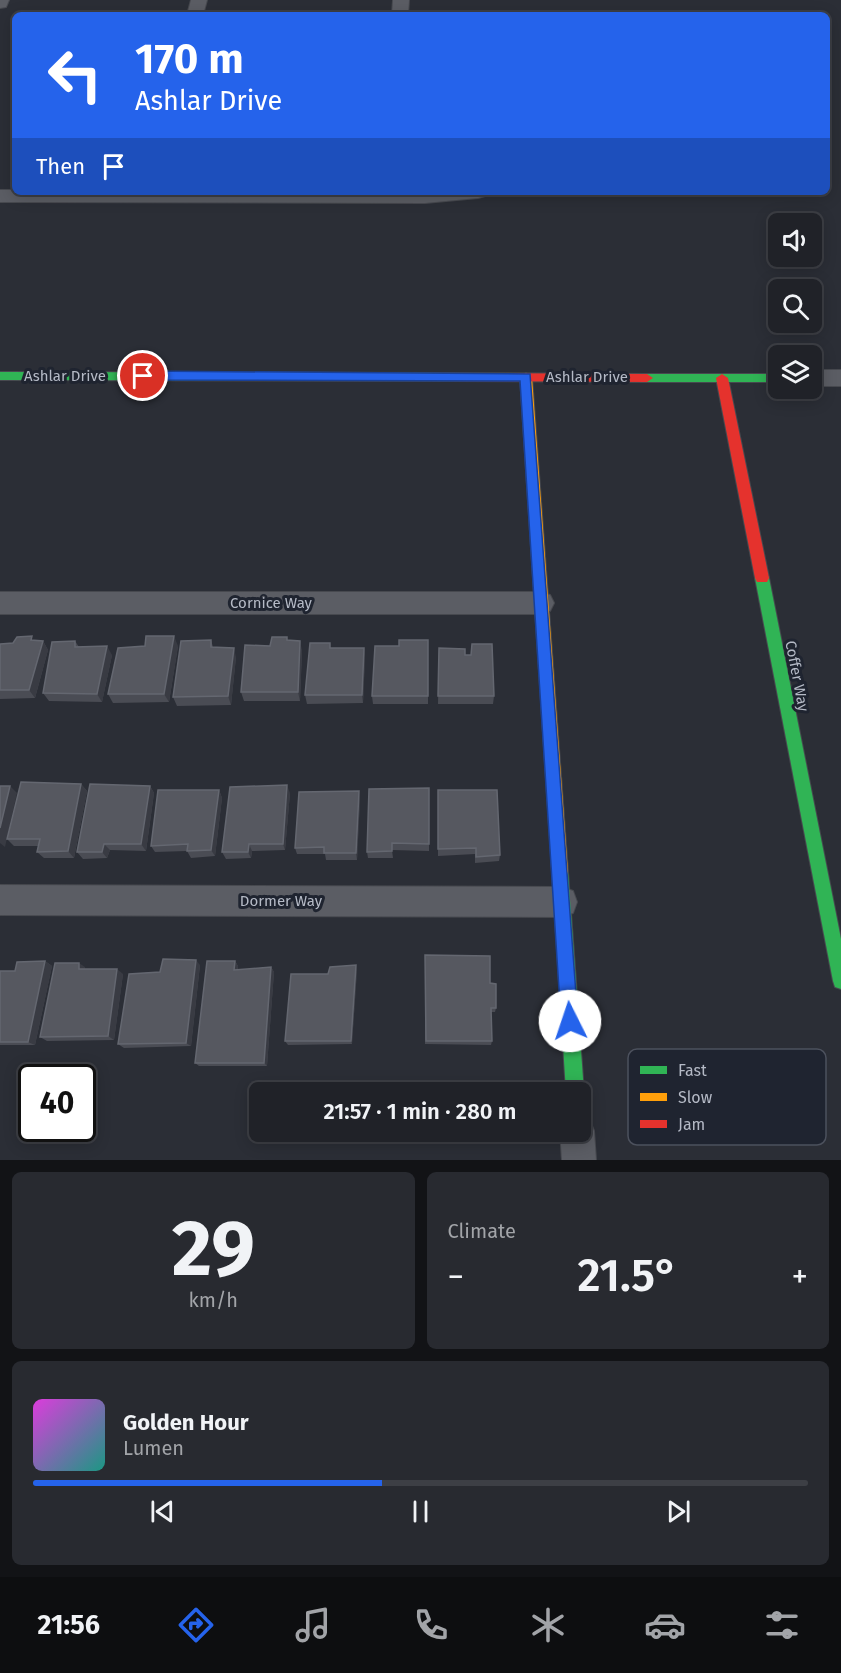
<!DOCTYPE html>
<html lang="en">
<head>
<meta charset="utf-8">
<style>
  body { margin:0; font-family:"Fira Sans",sans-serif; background:#282a30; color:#f1f3f6; height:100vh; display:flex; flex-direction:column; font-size:22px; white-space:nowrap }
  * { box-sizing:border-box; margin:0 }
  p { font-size:20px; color:#a2a4a8 }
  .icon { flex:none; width:33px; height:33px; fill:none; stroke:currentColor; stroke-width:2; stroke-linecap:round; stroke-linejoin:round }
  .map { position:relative; height:1160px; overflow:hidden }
  .details { display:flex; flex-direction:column; gap:12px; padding:12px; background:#121316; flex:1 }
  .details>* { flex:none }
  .guide { position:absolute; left:12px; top:12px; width:818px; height:183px; border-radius:9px; box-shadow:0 3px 15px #0003,0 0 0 2px #3d3f45; background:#2563eb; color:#fff; overflow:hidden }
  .buttons { position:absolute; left:768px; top:213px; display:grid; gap:12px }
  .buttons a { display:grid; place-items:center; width:54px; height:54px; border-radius:9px; background:#202228; box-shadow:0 3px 15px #0003,0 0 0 2px #3d3f45; font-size:30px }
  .speed { position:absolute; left:18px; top:1064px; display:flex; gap:12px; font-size:30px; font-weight:700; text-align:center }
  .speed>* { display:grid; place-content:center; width:78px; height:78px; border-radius:50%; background:#202228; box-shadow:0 3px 15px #0003,0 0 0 2px #3d3f45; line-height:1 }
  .speed .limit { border:3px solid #111; border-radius:9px; background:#fff; color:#111 }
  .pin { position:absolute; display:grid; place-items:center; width:51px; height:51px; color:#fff; margin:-26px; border:3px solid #fff; border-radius:50%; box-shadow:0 2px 6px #0007 }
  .me { position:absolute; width:66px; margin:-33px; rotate:356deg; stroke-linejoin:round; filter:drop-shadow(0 0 4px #0008) }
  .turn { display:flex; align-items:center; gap:21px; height:126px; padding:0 24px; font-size:27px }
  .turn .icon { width:78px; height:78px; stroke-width:2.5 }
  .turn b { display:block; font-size:42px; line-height:51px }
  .then { display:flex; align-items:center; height:57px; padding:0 24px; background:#0003; gap:12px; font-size:22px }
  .big { font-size:45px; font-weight:600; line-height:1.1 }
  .details .widget { flex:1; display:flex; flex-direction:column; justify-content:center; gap:9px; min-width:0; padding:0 21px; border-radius:9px; background:#282a30 }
  .details .dial { align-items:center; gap:0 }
  .dial b { font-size:78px; line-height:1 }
  .song { display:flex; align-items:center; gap:18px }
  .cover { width:72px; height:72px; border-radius:9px; background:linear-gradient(135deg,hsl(300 70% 55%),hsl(170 70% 35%)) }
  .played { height:6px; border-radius:3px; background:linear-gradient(90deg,#2563eb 45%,#3d3f45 45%) }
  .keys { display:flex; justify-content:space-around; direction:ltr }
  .heat { display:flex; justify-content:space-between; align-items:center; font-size:33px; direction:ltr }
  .details .tiles { flex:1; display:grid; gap:12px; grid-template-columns:1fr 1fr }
  .widget:last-child { grid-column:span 2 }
  .trip { position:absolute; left:249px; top:1082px; width:342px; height:60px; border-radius:9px; background:#202228; box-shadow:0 3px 15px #0003,0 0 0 2px #3d3f45; font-weight:600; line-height:60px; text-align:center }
  .tabs { display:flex; height:96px; justify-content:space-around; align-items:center; background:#0d0e10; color:#a2a4a8 }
  .tabs .icon { width:42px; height:42px }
  .tabs .current { color:#2563eb }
  .tabs b { font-size:27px; color:#f1f3f6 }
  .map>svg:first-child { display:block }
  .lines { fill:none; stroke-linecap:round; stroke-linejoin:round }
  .street-casing { stroke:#47494f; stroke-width:2 }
  .fast-casing { stroke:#47494f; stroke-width:2 }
  .slow-casing { stroke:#47494f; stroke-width:2 }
  .jam-casing { stroke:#47494f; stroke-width:2 }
  .street { fill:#5b5d64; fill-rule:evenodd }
  .fast { fill:#30b455; fill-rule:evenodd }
  .slow { fill:#ff9f0a; fill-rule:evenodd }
  .jam { fill:#e5322d; fill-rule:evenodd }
  .wall { fill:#4a4c54 }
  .shaded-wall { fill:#393b43 }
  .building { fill:#565860; stroke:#646770; stroke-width:1.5 }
  .route { fill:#2563eb; stroke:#184099; stroke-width:1.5 }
  .labels { text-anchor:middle; stroke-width:6; stroke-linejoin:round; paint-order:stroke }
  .street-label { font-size:15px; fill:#b5bac6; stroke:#1f2430 }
  .key { fill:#1f2430; stroke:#4c515d; stroke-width:1.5 }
  .key-label { font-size:16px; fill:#b5bac6 }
</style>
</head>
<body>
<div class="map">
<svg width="841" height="1160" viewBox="0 0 841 1160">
  <rect width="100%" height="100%" fill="#2b2e36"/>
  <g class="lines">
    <defs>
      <g id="street">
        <path d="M0 0H9L6 7 0 8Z"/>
        <path d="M191 0H207L203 15H187Z"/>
        <path d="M393 0H409L408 15H392Z"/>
        <path d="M0 190H15V192H488L485 196 478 198 425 203 0 202Z"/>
        <rect x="812" y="370" width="29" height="16"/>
        <path d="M0 592H541L550 595 554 603 550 611 541 614H0Z"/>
        <path d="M0 885 562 887 573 891 577 902 573 913 562 917 0 915Z"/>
        <path d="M580 1115 589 1119 594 1131 596 1160H562L560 1131H580Z"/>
      </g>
      <g id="fast">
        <path d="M0 372 446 373 452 377 446 381 0 380Z"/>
        <path d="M647 374H778V382H647L641 378Z"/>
        <path d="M762 572 767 574 769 578 841 939V989L835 987 833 981 755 578 757 574Z"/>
        <path d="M560 864 566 866 568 872 584 1092 580 1099V1092H566L552 872 554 866Z"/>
      </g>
      <path id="slow" d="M526 373 532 377 568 872 566 878 560 880 554 878 552 872 520 377Z"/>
      <g id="jam">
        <path d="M446 373 647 374 653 378 647 382 446 381 440 377Z"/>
        <path d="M722 374 728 378 769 578 767 582H757L755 578 716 378Z"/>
      </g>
    </defs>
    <!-- street casing -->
    <use href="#street" class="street-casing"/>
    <!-- fast casing -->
    <use href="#fast" class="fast-casing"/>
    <!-- slow casing -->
    <use href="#slow" class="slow-casing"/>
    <!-- jam casing -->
    <use href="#jam" class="jam-casing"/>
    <!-- street -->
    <use href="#street" class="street"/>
    <!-- fast -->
    <use href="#fast" class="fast"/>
    <!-- slow -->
    <use href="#slow" class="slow"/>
    <!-- jam -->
    <use href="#jam" class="jam"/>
  </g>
  <!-- wall -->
  <g class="wall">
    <path d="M35 640 43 641 48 650 35 698 0 699V644L13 643Z"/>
    <path d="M211 640 213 647 236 657 231 705 177 706 173 697Z"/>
    <path d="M288 640 302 650 300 701H244L241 692 270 646Z"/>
    <path d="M428 640V704H373L372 696 399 646Z"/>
    <path d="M75 641 79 647 112 655 102 702 49 701 43 693Z"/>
    <path d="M178 646 169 702 113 703 108 694Z"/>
    <path d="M331 648H364L365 657 363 703 307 704 305 695Z"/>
    <path d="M439 648 465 655H471L494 696 493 704H438Z"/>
    <path d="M81 784 87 791 74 858H44L37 852 38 846H14L7 839Z"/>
    <path d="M150 786 154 793 146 851 110 850 107 858 83 859 77 852Z"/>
    <path d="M429 788V851L392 850 393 858H368L367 852Z"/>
    <path d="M219 790 222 798 215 856 191 858 187 851 155 852 151 846Z"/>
    <path d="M438 790 500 855 499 861 475 863V854L438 856Z"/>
    <path d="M290 793 285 850 252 851 251 858 226 859 222 852Z"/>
    <path d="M360 799 357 860H326L325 854H297L295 848Z"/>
    <path d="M425 960 490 983 496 1008 495 1012H491L492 1041 491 1045 425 1044Z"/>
    <path d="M45 961 52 966 35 1045H0V971H15Z"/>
    <path d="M235 961 238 966V970L271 967 274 972 267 1066H199L195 1063Z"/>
    <path d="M200 965 191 1046 124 1048 118 1044 160 972Z"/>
    <path d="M85 967V969L123 974 114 1040 47 1041 40 1037Z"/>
    <path d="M357 970 352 1044 288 1045 285 1041 328 974Z"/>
  </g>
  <!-- shaded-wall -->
  <g class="shaded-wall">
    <path d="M174 636 178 646 169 702 164 694Z"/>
    <path d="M43 641 48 650 35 698 29 690Z"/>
    <path d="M300 641 302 650 300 701 298 692Z"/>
    <path d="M107 646 112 655 102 702 97 694Z"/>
    <path d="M234 648 236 657 231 705 228 696Z"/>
    <path d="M364 648 365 657 363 703 362 695Z"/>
    <path d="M81 784 87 791 74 858 68 851Z"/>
    <path d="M287 785 290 793 285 850 283 844Z"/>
    <path d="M10 786 17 793 5 847 0 843V828Z"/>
    <path d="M150 786 154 793 146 851 141 844Z"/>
    <path d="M219 790 222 798 215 856 211 850Z"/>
    <path d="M359 791 360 799 357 860 356 853Z"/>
    <path d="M104 844 110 850 107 858 102 852Z"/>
    <path d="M249 844 252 851 251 858 248 852Z"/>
    <path d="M196 960 200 965 191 1046 186 1043Z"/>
    <path d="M45 961 52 966 35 1045 28 1042Z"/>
    <path d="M235 961 238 966 237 975 234 970Z"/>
    <path d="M79 963 85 967V974L79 969Z"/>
    <path d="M356 965 357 970 352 1044 351 1041Z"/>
    <path d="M271 967 274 972 267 1066 264 1063Z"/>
    <path d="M117 969 123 974 114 1040 108 1036Z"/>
  </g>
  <!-- building -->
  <g class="building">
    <path d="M32 636 31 640 43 641 29 690H0V644L13 643 17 637Z"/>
    <path d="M146 636H174L164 694H108L118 648 145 646Z"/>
    <path d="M272 637H287V640L300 641 298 692H241L245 645 270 646Z"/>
    <path d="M211 640V647L234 648 228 696 173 697 181 641Z"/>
    <path d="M399 640H428V696H372L375 646H399Z"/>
    <path d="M75 641V647L107 646 97 694 43 693 52 642Z"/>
    <path d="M310 643H330V648H364L362 695H305Z"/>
    <path d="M472 644H492L494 696H438L439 648 465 649V655H471Z"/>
    <path d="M21 782 81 784 68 851 37 852 40 839H7Z"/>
    <path d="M90 784 150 786 141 844H104L102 852H77Z"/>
    <path d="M287 785 283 844H249L248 852H222L230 787Z"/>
    <path d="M0 786H10L0 828Z"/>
    <path d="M429 788V844L392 843V851L367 852 369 789Z"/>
    <path d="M158 790H219L211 850 187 851 188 844 151 846Z"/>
    <path d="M438 790H497L500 855 476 857V848L438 849Z"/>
    <path d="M359 791 356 853H324V847L295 848 299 792Z"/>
    <path d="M425 955 490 956V983L496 984V1008H491L492 1041H426Z"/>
    <path d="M163 959 196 960 186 1043 118 1044 129 974 160 972Z"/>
    <path d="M45 961 28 1042H0V971H15L17 962Z"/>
    <path d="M207 961H235L234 970 271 967 264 1063H195Z"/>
    <path d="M55 963H79V969H117L108 1036 40 1037Z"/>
    <path d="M356 965 351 1041H285L291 974H328L330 967Z"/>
  </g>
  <!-- route -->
  <path class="route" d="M143 371 530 374 578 1021 576 1027 570 1029 564 1027 561 1021 520 381 143 380 137 376Z"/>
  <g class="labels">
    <!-- street labels -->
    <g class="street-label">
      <text x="65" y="381">Ashlar Drive</text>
      <text x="587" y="382">Ashlar Drive</text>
      <text x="271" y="608">Cornice Way</text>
      <text transform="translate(797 676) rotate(79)" y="5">Coffer Way</text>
      <text x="281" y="906">Dormer Way</text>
    </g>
  </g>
  <!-- legend -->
  <rect x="628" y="1049" width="198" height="96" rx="9" class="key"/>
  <rect x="640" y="1066" width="27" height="8" fill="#30b455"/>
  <rect x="640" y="1093" width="27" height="8" fill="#ff9f0a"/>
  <rect x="640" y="1120" width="27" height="8" fill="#e5322d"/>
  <g class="key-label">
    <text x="678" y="1076">Fast</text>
    <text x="678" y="1103">Slow</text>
    <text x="678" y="1130">Jam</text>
  </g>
</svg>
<div class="buttons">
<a><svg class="icon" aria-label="sound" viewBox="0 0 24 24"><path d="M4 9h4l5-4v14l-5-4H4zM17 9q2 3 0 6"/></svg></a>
<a><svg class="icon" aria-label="search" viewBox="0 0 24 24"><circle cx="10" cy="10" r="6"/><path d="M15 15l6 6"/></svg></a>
<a><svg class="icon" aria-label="layers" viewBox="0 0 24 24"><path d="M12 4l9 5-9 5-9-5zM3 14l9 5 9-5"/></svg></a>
</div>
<div class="speed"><div class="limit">40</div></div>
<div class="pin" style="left:143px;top:376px;background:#d93025"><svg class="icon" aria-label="arrive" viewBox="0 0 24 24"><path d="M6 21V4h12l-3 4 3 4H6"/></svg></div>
<svg class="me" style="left:570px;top:1021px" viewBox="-20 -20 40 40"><circle r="19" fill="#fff"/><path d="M0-13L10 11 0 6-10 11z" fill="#2563eb"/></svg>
<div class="trip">21:57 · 1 min · 280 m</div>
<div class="guide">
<div class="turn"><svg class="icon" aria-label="left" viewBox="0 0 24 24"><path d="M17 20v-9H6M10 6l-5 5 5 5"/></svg><div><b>170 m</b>Ashlar Drive</div></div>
<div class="then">Then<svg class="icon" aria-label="arrive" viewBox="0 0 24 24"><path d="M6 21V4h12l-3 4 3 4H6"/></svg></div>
</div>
</div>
<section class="details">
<div class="tiles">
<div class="widget dial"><b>29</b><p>km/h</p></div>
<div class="widget"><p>Climate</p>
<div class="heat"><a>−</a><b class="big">21.5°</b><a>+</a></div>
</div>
<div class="widget">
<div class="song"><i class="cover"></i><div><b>Golden Hour</b><p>Lumen</p></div></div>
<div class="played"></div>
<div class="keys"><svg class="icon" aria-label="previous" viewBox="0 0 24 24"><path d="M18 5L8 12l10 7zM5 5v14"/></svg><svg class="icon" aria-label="pause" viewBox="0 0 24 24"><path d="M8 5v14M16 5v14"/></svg><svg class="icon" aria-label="next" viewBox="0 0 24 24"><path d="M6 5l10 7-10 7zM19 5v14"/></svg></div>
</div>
</div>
</section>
<nav class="tabs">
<b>21:56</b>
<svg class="icon current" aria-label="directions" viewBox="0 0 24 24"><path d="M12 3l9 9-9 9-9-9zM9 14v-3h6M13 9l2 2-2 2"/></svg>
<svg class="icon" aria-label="music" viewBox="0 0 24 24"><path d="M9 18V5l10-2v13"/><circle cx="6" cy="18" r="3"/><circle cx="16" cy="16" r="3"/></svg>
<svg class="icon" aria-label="phone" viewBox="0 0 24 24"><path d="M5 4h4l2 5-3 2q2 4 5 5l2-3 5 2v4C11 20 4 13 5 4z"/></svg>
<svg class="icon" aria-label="climate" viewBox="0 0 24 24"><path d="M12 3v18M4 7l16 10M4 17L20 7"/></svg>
<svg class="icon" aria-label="car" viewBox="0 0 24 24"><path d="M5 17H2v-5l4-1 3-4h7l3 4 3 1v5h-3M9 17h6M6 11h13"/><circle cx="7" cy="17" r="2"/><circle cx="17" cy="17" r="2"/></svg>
<svg class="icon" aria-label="filters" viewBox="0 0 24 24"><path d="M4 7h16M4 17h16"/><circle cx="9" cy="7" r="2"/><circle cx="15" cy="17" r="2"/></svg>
</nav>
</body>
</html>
